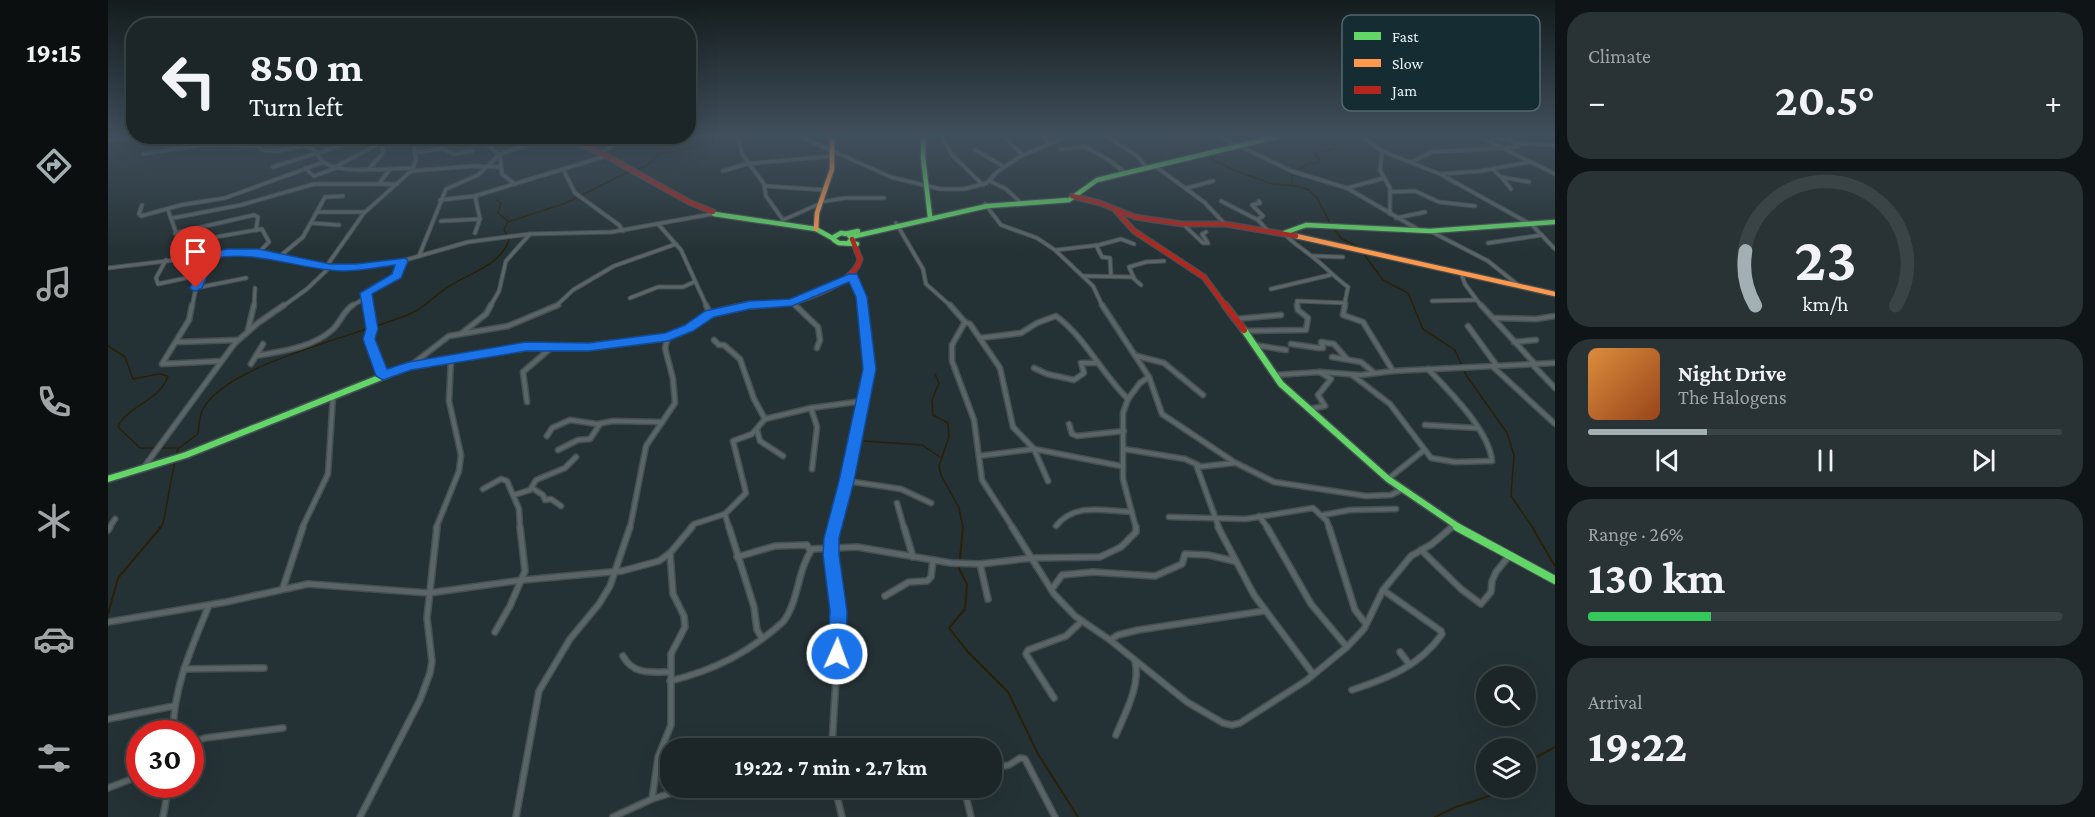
<!DOCTYPE html>
<html lang="en">
<head>
<meta charset="utf-8">
<style>
  body { margin:0; font-family:"Crimson Pro",serif; background:#293234; color:#f1f3f6; height:100vh; display:flex; flex-direction:column; font-size:22px; white-space:nowrap }
  * { box-sizing:border-box; margin:0 }
  p { font-size:20px; color:#a0a5a8 }
  .icon { flex:none; width:33px; height:33px; fill:none; stroke:currentColor; stroke-width:2; stroke-linecap:round; stroke-linejoin:round }
  .map { position:relative; flex:1; overflow:hidden }
  .sheet { display:flex; flex-direction:column; gap:12px; padding:12px; background:#0f1516; width:540px }
  .sheet>* { flex:none }
  .hud { position:absolute; left:18px; top:18px; width:570px; height:126px; border-radius:24px; box-shadow:0 6px 24px #0002,0 0 0 2px #3a4345; background:#1c2628; color:#f1f3f6; overflow:hidden }
  .tools { position:absolute; left:1368px; top:666px; display:grid; gap:12px }
  .tools a { display:grid; place-items:center; width:60px; height:60px; border-radius:50%; background:#1c2628; box-shadow:0 6px 24px #0002,0 0 0 2px #3a4345; font-size:30px }
  .speed { position:absolute; left:18px; top:720px; display:flex; gap:12px; font-size:30px; font-weight:700; text-align:center }
  .speed>* { display:grid; place-content:center; width:78px; height:78px; border-radius:50%; background:#1c2628; box-shadow:0 6px 24px #0002,0 0 0 2px #3a4345; line-height:1 }
  .speed .limit { border:9px solid #d22; background:#fff; color:#111 }
  .pin { position:absolute; display:grid; place-items:center; width:51px; height:51px; color:#fff; margin:-62px -26px; border-radius:50% 50% 50% 0; rotate:-45deg; box-shadow:0 0 6px #0007 }
  .pin .icon { rotate:45deg }
  .me { position:absolute; width:66px; margin:-33px; rotate:2deg; stroke-linejoin:round; filter:drop-shadow(0 0 4px #0008) }
  .turn { display:flex; align-items:center; gap:21px; height:126px; padding:0 24px; font-size:27px }
  .turn .icon { width:78px; height:78px; stroke-width:2.5 }
  .turn b { display:block; font-size:42px; line-height:51px }
  .big { font-size:45px; font-weight:700; line-height:1.1 }
  .sheet .card { flex:1; display:flex; flex-direction:column; justify-content:center; gap:9px; min-width:0; padding:0 21px; border-radius:24px; background:#293234 }
  .sheet .dial { align-items:center; gap:0 }
  .dial svg { height:156px; overflow:visible; fill:none; stroke:#3a4345; stroke-width:7; stroke-linecap:round; text-anchor:middle }
  .dial text { fill:#f1f3f6; stroke:none }
  .song { display:flex; align-items:center; gap:18px }
  .cover { width:72px; height:72px; border-radius:9px; background:linear-gradient(135deg,hsl(30 70% 55%),hsl(20 70% 35%)) }
  .played { height:6px; border-radius:3px; background:linear-gradient(90deg,#a2b0b3 25%,#3a4345 25%) }
  .keys { display:flex; justify-content:space-around; direction:ltr }
  .heat { display:flex; justify-content:space-between; align-items:center; font-size:33px; direction:ltr }
  .charge { height:9px; border-radius:4px; background:linear-gradient(90deg,#34c759 26%,#3a4345 0) }
  .trip { position:absolute; left:552px; top:738px; width:342px; height:60px; border-radius:24px; background:#1c2628; box-shadow:0 6px 24px #0002,0 0 0 2px #3a4345; font-weight:700; line-height:60px; text-align:center }
  main { display:flex; flex:1; min-height:0 }
  .dock { display:flex; flex-direction:column; width:108px; justify-content:space-around; align-items:center; background:#0b0f10; color:#a0a5a8 }
  .dock .icon { width:42px; height:42px }
  .dock .current { color:#a2b0b3 }
  .dock b { font-size:27px; color:#f1f3f6 }
  .map>svg:first-child { display:block }
  .lines { fill:none; stroke-linecap:round; stroke-linejoin:round }
  .stream-far1 { stroke:#2a2008; stroke-width:1.5 }
  .stream { stroke:#2a2008; stroke-width:2 }
  .street-far2-casing { stroke:#455052; stroke-width:5 }
  .street-far1-casing { stroke:#455052; stroke-width:7 }
  .street-casing { stroke:#455052; stroke-width:8 }
  .fast-far2-casing { stroke:#455052; stroke-width:7 }
  .fast-far1-casing { stroke:#455052; stroke-width:9 }
  .fast-casing { stroke:#455052; stroke-width:10 }
  .slow-casing { stroke:#455052; stroke-width:7 }
  .jam-far1-casing { stroke:#455052; stroke-width:7 }
  .jam-casing { stroke:#455052; stroke-width:9 }
  .street-far2 { stroke:#5b6568; stroke-width:3 }
  .street-far1 { stroke:#5b6568; stroke-width:4 }
  .street { stroke:#5b6568; stroke-width:5 }
  .fast-far2 { stroke:#63d668; stroke-width:4.5 }
  .fast-far1 { stroke:#63d668; stroke-width:6 }
  .fast { stroke:#63d668; stroke-width:8 }
  .slow { stroke:#ff974d; stroke-width:4.5 }
  .jam-far1 { stroke:#b3261e; stroke-width:4.5 }
  .jam { stroke:#b3261e; stroke-width:6 }
  .route { fill:#1a73e8; stroke:#114b97; stroke-width:1.5 }
  .key { fill:#142c32; stroke:#53686d; stroke-width:1.5 }
  .key-label { font-size:16px; fill:#e5f4f7 }
</style>
</head>
<body>
<main>
<nav class="dock">
<b>19:15</b>
<svg class="icon current" aria-label="directions" viewBox="0 0 24 24"><path d="M12 3l9 9-9 9-9-9zM9 14v-3h6M13 9l2 2-2 2"/></svg>
<svg class="icon" aria-label="music" viewBox="0 0 24 24"><path d="M9 18V5l10-2v13"/><circle cx="6" cy="18" r="3"/><circle cx="16" cy="16" r="3"/></svg>
<svg class="icon" aria-label="phone" viewBox="0 0 24 24"><path d="M5 4h4l2 5-3 2q2 4 5 5l2-3 5 2v4C11 20 4 13 5 4z"/></svg>
<svg class="icon" aria-label="climate" viewBox="0 0 24 24"><path d="M12 3v18M4 7l16 10M4 17L20 7"/></svg>
<svg class="icon" aria-label="car" viewBox="0 0 24 24"><path d="M5 17H2v-5l4-1 3-4h7l3 4 3 1v5h-3M9 17h6M6 11h13"/><circle cx="7" cy="17" r="2"/><circle cx="17" cy="17" r="2"/></svg>
<svg class="icon" aria-label="filters" viewBox="0 0 24 24"><path d="M4 7h16M4 17h16"/><circle cx="9" cy="7" r="2"/><circle cx="15" cy="17" r="2"/></svg>
</nav>
<div class="map">
<svg width="1447" height="817" viewBox="0 0 1447 817">
  <rect width="100%" height="100%" fill="#253235"/>
  <g class="lines">
    <!-- stream-far1 -->
    <g class="stream-far1">
      <path d="M1071 136 1096 148 1105 160 1126 170 1164 184 1189 186 1201 190 1209 198 1223 225"/>
      <path d="M553 153 578 149 619 136"/>
      <path d="M527 170 538 166 552 153 551 149 575 142V136"/>
      <path d="M1184 183V173L1202 163H1210L1212 161 1206 153 1225 149 1230 136"/>
      <path d="M389 200 393 203 390 213 400 221"/>
      <path d="M1226 229 1234 239 1253 248"/>
      <path d="M1255 253 1275 280 1300 293 1315 329 1347 350 1358 375 1399 433 1406 455 1403 496 1425 528"/>
      <path d="M0 346 17 357 25 379 51 374 60 376C52 401 22 404 10 426L12 429 32 448H70"/>
      <path d="M827 374 831 383 824 400 825 415 840 423 841 437 831 466 833 475 851 508 855 528"/>
      <path d="M756 441 814 445 832 457"/>
      <path d="M68 455 71 448 90 434C91 427 91 418 94 411 116 363 257 334 304 313 320 306 330 291 345 284 365 272 393 264 401 240L396 229 400 222 458 203 522 171"/>
      <path d="M51 528 55 524 67 460"/>
    </g>
    <!-- stream -->
    <g class="stream">
      <path d="M855 527 851 569 859 584 857 609 841 628 860 652 900 692 930 754 970 817"/>
      <path d="M1424 527 1447 566"/>
      <path d="M0 614 10 578 53 527"/>
      <path d="M1418 768 1423 760 1447 747"/>
      <path d="M1327 817 1348 807 1405 788"/>
    </g>
    <defs>
      <g id="street-far2">
        <path d="M198 136C203 145 208 157 217 163 235 175 283 168 305 168"/>
        <path d="M370 136 392 156 394 174 407 184"/>
        <path d="M425 136 431 141"/>
        <path d="M630 136 634 154 656 184 658 196 675 220"/>
        <path d="M691 136 783 177 832 189H856L879 183 889 172 911 157 960 136"/>
        <path d="M833 136 844 155 875 185"/>
        <path d="M895 136 915 155"/>
        <path d="M935 136 942 144"/>
        <path d="M998 136 1029 156 1037 165"/>
        <path d="M1111 136 1183 171 1239 188 1311 230"/>
        <path d="M1254 136 1274 151 1332 174 1424 225 1447 249"/>
        <path d="M1370 136 1447 174"/>
        <path d="M1384 138 1401 139 1408 143 1447 145"/>
        <path d="M1401 138 1415 136"/>
        <path d="M0 140 49 136"/>
        <path d="M953 149 977 147 1001 160 1015 171"/>
        <path d="M867 150 895 166"/>
        <path d="M1274 151 1272 170 1282 188V214"/>
        <path d="M307 152 335 149 346 154 364 151"/>
        <path d="M493 153 520 136"/>
        <path d="M35 154 93 145 118 144 150 146 155 150 170 151 194 146 204 148"/>
        <path d="M209 154 256 136"/>
        <path d="M389 155 446 136"/>
        <path d="M1303 162 1324 152 1410 147 1408 143"/>
        <path d="M229 166 285 136"/>
        <path d="M1047 166 1096 202 1117 224"/>
        <path d="M165 167 209 153"/>
        <path d="M197 168 206 176 231 167"/>
        <path d="M262 168 275 153 274 142"/>
        <path d="M455 169 467 193 511 225 515 231"/>
        <path d="M1385 169 1393 177 1421 182"/>
        <path d="M303 171 367 166 392 167"/>
        <path d="M615 171 638 164 725 156"/>
        <path d="M1333 174 1373 171 1421 162"/>
        <path d="M1394 178 1403 189"/>
        <path d="M882 181 898 189 911 201"/>
        <path d="M271 184 282 169"/>
        <path d="M657 186 717 190"/>
        <path d="M1079 188 1105 181"/>
        <path d="M1239 188 1276 178"/>
        <path d="M1282 192 1307 191 1331 202 1367 206"/>
        <path d="M367 196 372 219 367 233"/>
        <path d="M332 200 367 196 498 156"/>
        <path d="M1113 201 1150 220 1159 230"/>
        <path d="M712 202 737 198H776"/>
        <path d="M877 204 893 225 929 238 947 250 985 286 995 307"/>
        <path d="M34 205 31 214 33 216 73 205 117 198 216 162"/>
        <path d="M60 210 77 258"/>
        <path d="M209 212H256"/>
        <path d="M65 218 133 205 206 184H289"/>
        <path d="M1288 218 1317 212"/>
        <path d="M1150 219 1155 216 1144 205 1152 203 1151 201"/>
        <path d="M675 220 711 204"/>
        <path d="M333 221 372 219"/>
        <path d="M203 223 231 225"/>
        <path d="M788 223 815 269 818 284 844 307"/>
        <path d="M550 224 573 250 599 307"/>
        <path d="M1075 224 1095 243H1100L1094 234 1098 232"/>
        <path d="M1322 231 1380 261 1410 285"/>
        <path d="M67 233 146 215 150 217 148 230"/>
        <path d="M1176 233C1184 243 1193 247 1202 255 1216 265 1226 277 1240 287L1236 307"/>
        <path d="M73 243 154 229 161 242 150 253"/>
        <path d="M1380 243 1434 235"/>
        <path d="M988 245 994 257 1002 258 1003 276"/>
        <path d="M948 250 991 245 1013 239 1026 244"/>
        <path d="M311 256 338 189 370 175 390 156"/>
        <path d="M1205 256 1235 257"/>
        <path d="M171 257 195 237 217 197 235 196"/>
        <path d="M58 260 48 278 50 284 92 275"/>
        <path d="M0 268 135 252 222 267 248 268 294 261 360 242 422 234 504 232 604 214"/>
        <path d="M1353 273 1357 284 1374 307"/>
        <path d="M745 276 755 307"/>
        <path d="M975 276 1024 277 1033 285"/>
        <path d="M1026 278 1021 267 1038 262 1056 261"/>
        <path d="M88 288 138 278"/>
        <path d="M1163 289 1222 275"/>
        <path d="M522 298 550 287H575L586 282"/>
        <path d="M1324 301 1368 300"/>
        <path d="M684 303 689 307"/>
        <path d="M84 307 88 288 101 255"/>
        <path d="M146 307 147 288"/>
        <path d="M174 307 199 289 222 267 220 264 256 213 303 171 308 160 306 146 313 136"/>
        <path d="M242 307 257 298"/>
        <path d="M259 307 258 293 289 276 294 261"/>
        <path d="M382 307 391 291 398 261 422 234"/>
        <path d="M447 307 465 290 506 266 568 244"/>
        <path d="M1190 307 1189 301 1238 303"/>
      </g>
      <g id="street-far1">
        <path d="M84 305 81 320 54 364 113 361"/>
        <path d="M259 305 264 329 261 339 275 376"/>
        <path d="M598 305 602 314"/>
        <path d="M687 305 710 327 712 340 709 348"/>
        <path d="M842 305 857 322 862 324 892 368 905 427 926 449 940 481"/>
        <path d="M994 305 1041 377 1054 414 1126 462 1166 482 1258 496 1283 495 1293 490"/>
        <path d="M1237 305 1235 315 1255 322 1285 371"/>
        <path d="M1373 305 1427 364"/>
        <path d="M1386 318 1428 319 1447 316"/>
        <path d="M1127 319 1173 315"/>
        <path d="M857 322 844 345V361L866 420 874 480 905 528"/>
        <path d="M1360 326 1389 366"/>
        <path d="M140 330 146 305"/>
        <path d="M1137 331 1198 330 1200 318 1190 310 1189 305"/>
        <path d="M354 333 378 314 383 305"/>
        <path d="M872 338 913 333 929 323 948 316C978 338 993 373 1020 399"/>
        <path d="M606 340 611 345H616L632 359 646 399 657 419"/>
        <path d="M70 342 129 340"/>
        <path d="M1406 342 1428 340"/>
        <path d="M1183 344 1211 348H1215L1213 342 1226 344 1239 359"/>
        <path d="M1146 345 1178 350"/>
        <path d="M148 356C173 351 204 348 224 330 233 322 235 311 245 305"/>
        <path d="M1029 356 1056 363 1095 395"/>
        <path d="M1224 357 1253 362 1265 372"/>
        <path d="M143 364 155 344"/>
        <path d="M1425 365 1447 388"/>
        <path d="M302 366 341 336 400 326 450 305"/>
        <path d="M1384 366 1447 424"/>
        <path d="M926 368 939 374 966 380 976 373 973 363H989"/>
        <path d="M1167 375 1212 372 1253 375 1285 371 1447 363"/>
        <path d="M1244 375 1282 404 1323 458 1347 462 1384 461C1381 430 1341 391 1320 369"/>
        <path d="M419 402 415 372 444 347"/>
        <path d="M703 408 709 427 704 469"/>
        <path d="M1201 409 1217 406 1210 395 1223 379 1212 372"/>
        <path d="M961 424 964 434 969 436 1016 431"/>
        <path d="M1317 425 1369 428"/>
        <path d="M649 430 652 441 675 456"/>
        <path d="M439 436 444 428 462 420 489 424 505 421 553 422"/>
        <path d="M1016 449 1077 459 1090 465"/>
        <path d="M450 450 470 440 482 439 492 424"/>
        <path d="M871 456 926 449 1013 466"/>
        <path d="M36 467 127 343 150 323 176 305"/>
        <path d="M1280 479 1315 451"/>
        <path d="M739 481 793 489 823 503"/>
        <path d="M424 488 435 495 437 500 443 499 453 506"/>
        <path d="M375 489 393 479 399 481 411 509 412 528"/>
        <path d="M406 495 422 490 428 480 457 468 468 457"/>
        <path d="M789 503 796 528"/>
        <path d="M1215 515 1242 510 1288 509"/>
        <path d="M1151 516 1160 528"/>
        <path d="M1061 517 1138 519 1205 508 1219 521 1221 528"/>
        <path d="M948 526C967 502 997 511 1024 512"/>
        <path d="M1 528 7 519"/>
        <path d="M194 528 220 474 225 396"/>
        <path d="M328 528 351 471 353 455 341 401 343 359"/>
        <path d="M522 528 538 446 567 403 565 379 557 348 560 337"/>
        <path d="M582 528 586 524 617 514"/>
        <path d="M621 528 617 514 638 493 625 441 644 434 657 419 703 408 755 401"/>
        <path d="M726 528 739 481 762 369 755 305"/>
        <path d="M1028 528 1015 479V413L1020 399 1032 383 1041 377"/>
        <path d="M1111 528 1089 467 1126 463"/>
        <path d="M1342 528 1346 525"/>
      </g>
      <g id="street">
        <path d="M621 527 646 607 649 630 654 638"/>
        <path d="M796 527 805 557"/>
        <path d="M904 527 946 594 967 616 1002 640 1079 702 1115 723 1124 725 1132 723 1199 680 1239 647 1256 629 1275 590 1303 556 1324 544 1344 527"/>
        <path d="M1110 527 1146 595 1205 674"/>
        <path d="M1159 527 1203 604 1239 647"/>
        <path d="M1221 527 1247 610 1258 624"/>
        <path d="M0 530 2 527"/>
        <path d="M1313 550 1353 589 1373 604 1383 592 1384 581 1388 572 1401 556"/>
        <path d="M629 557 667 546 699 545 702 550"/>
        <path d="M872 564 880 599"/>
        <path d="M175 588 195 527"/>
        <path d="M944 589 954 575 985 572 1047 576 1074 564 1077 554 1100 555 1126 561"/>
        <path d="M777 596 801 582 819 581 823 577 825 560"/>
        <path d="M0 622 118 602 200 584 321 593 415 580 514 571 551 561 562 553 584 527"/>
        <path d="M387 632 402 606 417 571 412 527"/>
        <path d="M1002 640 1010 635 1030 630 1156 611"/>
        <path d="M1292 652 1302 665"/>
        <path d="M515 656C525 675 543 672 562 672"/>
        <path d="M76 669 156 668"/>
        <path d="M562 681C607 670 640 653 675 622 691 601 689 571 704 549L749 547 843 563 872 564 924 558 992 557 1013 547 1028 532V527"/>
        <path d="M1244 690C1280 678 1312 666 1334 634L1333 631 1275 590"/>
        <path d="M946 698 918 654 920 650 958 636 974 621"/>
        <path d="M0 719 66 706"/>
        <path d="M65 734C65 687 84 647 101 605"/>
        <path d="M1008 735C1017 713 1033 685 1027 661"/>
        <path d="M82 743 97 738 175 728"/>
        <path d="M724 748C726 703 730 658 731 614 731 584 718 556 726 527"/>
        <path d="M884 768 901 765 912 758 917 759 947 817"/>
        <path d="M0 788 32 776"/>
        <path d="M727 788 734 817"/>
        <path d="M858 796 863 817"/>
        <path d="M544 799 550 757 563 725V654L577 627 576 616 565 594 562 553"/>
        <path d="M55 817 61 784"/>
        <path d="M252 817 312 700 322 673 324 661 319 618 329 527"/>
        <path d="M408 817 431 691 462 639 491 604 502 586 522 527"/>
        <path d="M505 817 544 799 580 788"/>
      </g>
      <g id="fast-far2">
        <path d="M816 136 815 157 822 217"/>
        <path d="M606 214 708 229 726 239"/>
        <path d="M1176 233 1198 225 1322 231 1447 222"/>
        <path d="M737 234 750 231"/>
        <path d="M743 237 879 206 961 200 989 180 1172 136"/>
        <path d="M741 242 744 239 740 234 733 233 726 237V240L731 243 749 244"/>
        <path d="M634 307 681 303"/>
      </g>
      <g id="fast-far1">
        <path d="M1136 330 1173 384 1280 479 1352 528"/>
        <path d="M0 479 78 455 301 366 418 347H481L560 337 581 328 602 314 641 305"/>
      </g>
      <path id="fast" d="M1349 527 1447 580"/>
      <g id="slow">
        <path d="M708 229 709 213 724 169V136"/>
        <path d="M1188 236 1447 294"/>
      </g>
      <g id="jam-far1">
        <path d="M452 136 493 153 581 202 605 212"/>
        <path d="M964 196 992 203 1027 217 1074 224H1117L1188 236"/>
        <path d="M1008 211 1026 231 1096 277 1118 307"/>
        <path d="M681 303C702 298 747 282 752 259L744 239"/>
      </g>
      <path id="jam" d="M1117 305 1136 330"/>
    </defs>
    <!-- street-far2 casing -->
    <use href="#street-far2" class="street-far2-casing"/>
    <!-- street-far1 casing -->
    <use href="#street-far1" class="street-far1-casing"/>
    <!-- street casing -->
    <use href="#street" class="street-casing"/>
    <!-- fast-far2 casing -->
    <use href="#fast-far2" class="fast-far2-casing"/>
    <!-- fast-far1 casing -->
    <use href="#fast-far1" class="fast-far1-casing"/>
    <!-- fast casing -->
    <use href="#fast" class="fast-casing"/>
    <!-- slow casing -->
    <use href="#slow" class="slow-casing"/>
    <!-- jam-far1 casing -->
    <use href="#jam-far1" class="jam-far1-casing"/>
    <!-- jam casing -->
    <use href="#jam" class="jam-casing"/>
    <!-- street-far2 -->
    <use href="#street-far2" class="street-far2"/>
    <!-- street-far1 -->
    <use href="#street-far1" class="street-far1"/>
    <!-- street -->
    <use href="#street" class="street"/>
    <!-- fast-far2 -->
    <use href="#fast-far2" class="fast-far2"/>
    <!-- fast-far1 -->
    <use href="#fast-far1" class="fast-far1"/>
    <!-- fast -->
    <use href="#fast" class="fast"/>
    <!-- slow -->
    <use href="#slow" class="slow"/>
    <!-- jam-far1 -->
    <use href="#jam-far1" class="jam-far1"/>
    <!-- jam -->
    <use href="#jam" class="jam"/>
  </g>
  <!-- sky -->
  <linearGradient id="sky" x2="0" y2="1"><stop stop-color="#141c1d"/><stop offset="0.54" stop-color="#404f5c"/><stop offset="1" stop-color="#404f5c" stop-opacity="0"/></linearGradient>
  <rect width="1447" height="251" fill="url(#sky)"/>
  <!-- route -->
  <path class="route" d="M120 249H150L222 264H248L298 258 300 261 293 278 264 294 270 329 267 339 279 369 301 362 418 342 481 343 557 333 577 325 597 311 642 301 682 299 741 274H749L759 297 768 369 746 481 731 538V555L739 611 738 654 736 660 729 662 723 660 720 654 722 611 715 555 716 538 731 481 755 369 748 297 741 282 684 306 642 309 606 317 585 331 560 341 481 351H418L303 370 275 380 268 376 255 339 258 329 252 293 284 274 287 265C266 268 244 273 222 270 182 266 146 251 106 258L94 288 88 291 84 290 82 288 97 253Z"/>
  <!-- legend -->
  <rect x="1234" y="15" width="198" height="96" rx="9" class="key"/>
  <rect x="1246" y="32" width="27" height="8" fill="#63d668"/>
  <rect x="1246" y="59" width="27" height="8" fill="#ff974d"/>
  <rect x="1246" y="86" width="27" height="8" fill="#b3261e"/>
  <g class="key-label">
    <text x="1284" y="42">Fast</text>
    <text x="1284" y="69">Slow</text>
    <text x="1284" y="96">Jam</text>
  </g>
</svg>
<div class="tools">
<a><svg class="icon" aria-label="search" viewBox="0 0 24 24"><circle cx="10" cy="10" r="6"/><path d="M15 15l6 6"/></svg></a>
<a><svg class="icon" aria-label="layers" viewBox="0 0 24 24"><path d="M12 4l9 5-9 5-9-5zM3 14l9 5 9-5"/></svg></a>
</div>
<div class="speed"><div class="limit">30</div></div>
<div class="pin" style="left:88px;top:288px;background:#d93025"><svg class="icon" aria-label="arrive" viewBox="0 0 24 24"><path d="M6 21V4h12l-3 4 3 4H6"/></svg></div>
<svg class="me" style="left:729px;top:654px" viewBox="-20 -20 40 40"><circle r="17" fill="#1a73e8" stroke="#fff" stroke-width="3"/><path d="M0-11L8 9 0 5-8 9z" fill="#fff"/></svg>
<div class="trip">19:22 · 7 min · 2.7 km</div>
<div class="hud">
<div class="turn"><svg class="icon" aria-label="left" viewBox="0 0 24 24"><path d="M17 20v-9H6M10 6l-5 5 5 5"/></svg><div><b>850 m</b>Turn left</div></div>
</div>
</div>
<section class="sheet">
<div class="card"><p>Climate</p>
<div class="heat"><a>−</a><b class="big">20.5°</b><a>+</a></div>
</div>
<div class="card dial"><svg viewBox="0 0 100 80">
<path d="M14 69A42 42 0 1 1 86 69"/>
<path d="M14 69A42 42 0 0 1 9 41" stroke="#a2b0b3"/>
<text x="50" y="56" font-size="32" font-weight="700">23</text>
<text x="50" y="72" font-size="11">km/h</text>
</svg></div>
<div class="card">
<div class="song"><i class="cover"></i><div><b>Night Drive</b><p>The Halogens</p></div></div>
<div class="played"></div>
<div class="keys"><svg class="icon" aria-label="previous" viewBox="0 0 24 24"><path d="M18 5L8 12l10 7zM5 5v14"/></svg><svg class="icon" aria-label="pause" viewBox="0 0 24 24"><path d="M8 5v14M16 5v14"/></svg><svg class="icon" aria-label="next" viewBox="0 0 24 24"><path d="M6 5l10 7-10 7zM19 5v14"/></svg></div>
</div>
<div class="card"><p>Range · 26%</p><b class="big">130 km</b><div class="charge"></div></div>
<div class="card"><p>Arrival</p><b class="big">19:22</b></div>
</section>
</main>
</body>
</html>
